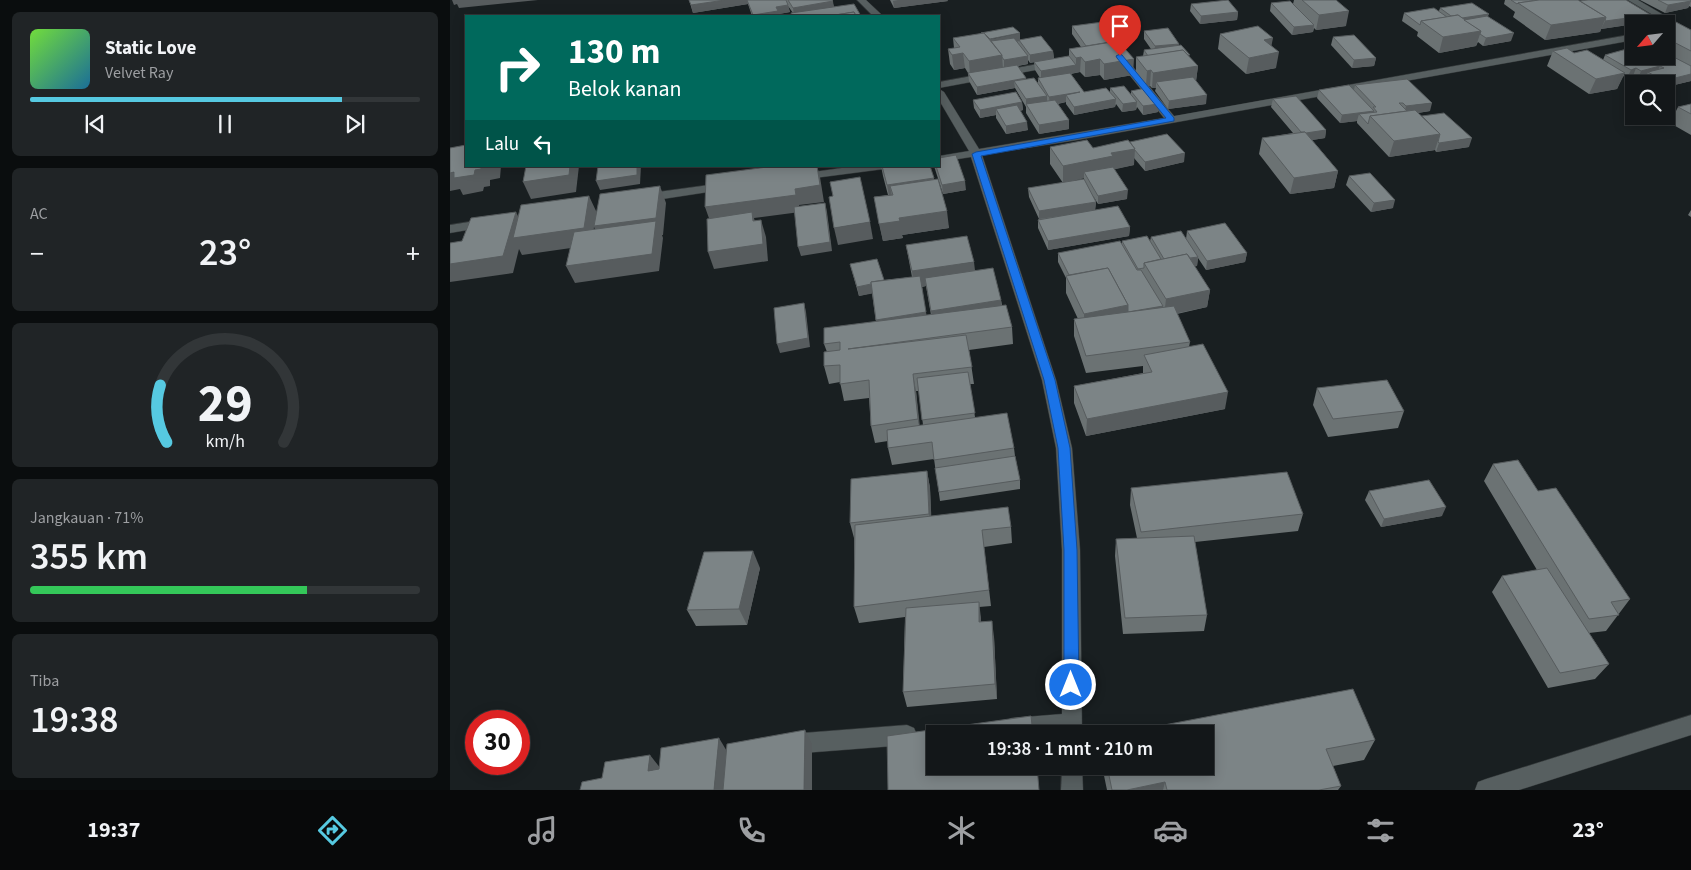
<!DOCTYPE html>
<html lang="id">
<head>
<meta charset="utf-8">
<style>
  body { margin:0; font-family:"Source Sans 3",sans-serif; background:#202426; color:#f1f3f6; height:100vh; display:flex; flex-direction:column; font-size:19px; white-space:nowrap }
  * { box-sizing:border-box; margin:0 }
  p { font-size:16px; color:#9d9fa2 }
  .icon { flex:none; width:28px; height:28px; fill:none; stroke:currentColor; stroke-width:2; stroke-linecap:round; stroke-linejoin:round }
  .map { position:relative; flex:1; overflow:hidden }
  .side { display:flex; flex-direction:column; gap:12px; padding:12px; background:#0a0d0e; width:450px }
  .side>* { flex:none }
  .hud { position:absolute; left:15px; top:15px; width:475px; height:152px; border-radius:0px; box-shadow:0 2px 12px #0003,0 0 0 1px #323638; background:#00695c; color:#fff; overflow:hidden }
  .needle { width:32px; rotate:242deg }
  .buttons { position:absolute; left:1175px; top:15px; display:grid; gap:10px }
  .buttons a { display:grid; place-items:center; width:50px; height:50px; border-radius:0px; background:#131719; box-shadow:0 2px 12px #0003,0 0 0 1px #323638; font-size:25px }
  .speed { position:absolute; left:15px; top:710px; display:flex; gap:10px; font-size:25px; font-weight:700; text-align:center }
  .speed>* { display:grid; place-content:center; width:65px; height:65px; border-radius:50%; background:#131719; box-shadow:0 2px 12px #0003,0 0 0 1px #323638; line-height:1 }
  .speed .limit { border:8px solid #d22; background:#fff; color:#111 }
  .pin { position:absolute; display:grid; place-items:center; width:42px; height:42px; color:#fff; margin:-51px -21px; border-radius:50% 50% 50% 0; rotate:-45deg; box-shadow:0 0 5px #0007 }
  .pin .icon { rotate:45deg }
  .me { position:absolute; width:55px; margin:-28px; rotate:0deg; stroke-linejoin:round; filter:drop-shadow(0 0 4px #0008) }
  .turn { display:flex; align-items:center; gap:18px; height:105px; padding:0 20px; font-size:22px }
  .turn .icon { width:65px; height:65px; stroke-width:2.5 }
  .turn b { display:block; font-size:35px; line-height:42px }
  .then { display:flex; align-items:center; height:48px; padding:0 20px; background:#0003; gap:10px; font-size:19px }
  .big { font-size:38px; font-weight:600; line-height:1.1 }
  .side .widget { flex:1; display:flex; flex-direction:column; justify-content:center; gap:8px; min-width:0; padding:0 18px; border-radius:8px; background:#202426 }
  .side .dial { align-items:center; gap:0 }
  .dial svg { height:130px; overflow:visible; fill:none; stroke:#323638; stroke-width:7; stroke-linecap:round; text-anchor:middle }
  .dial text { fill:#f1f3f6; stroke:none }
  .song { display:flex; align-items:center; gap:15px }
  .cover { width:60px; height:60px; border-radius:8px; background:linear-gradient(135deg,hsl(100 70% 55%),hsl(200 70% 35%)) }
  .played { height:5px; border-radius:2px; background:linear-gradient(90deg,#56c9e1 80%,#323638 80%) }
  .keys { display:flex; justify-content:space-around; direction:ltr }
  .heat { display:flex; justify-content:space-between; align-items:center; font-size:28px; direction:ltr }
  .charge { height:8px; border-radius:4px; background:linear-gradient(90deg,#34c759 71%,#323638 0) }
  .trip { position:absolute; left:476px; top:725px; width:288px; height:50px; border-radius:0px; background:#131719; box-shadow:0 2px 12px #0003,0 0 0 1px #323638; font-weight:600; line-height:50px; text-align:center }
  .tab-bar { display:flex; height:80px; justify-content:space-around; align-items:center; background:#08090a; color:#9d9fa2 }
  .tab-bar .icon { width:35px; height:35px }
  .tab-bar .current { color:#56c9e1 }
  .tab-bar b { font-size:22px; color:#f1f3f6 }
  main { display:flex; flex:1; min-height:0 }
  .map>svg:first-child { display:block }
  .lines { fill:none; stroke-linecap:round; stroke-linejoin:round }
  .minor-casing { stroke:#34393a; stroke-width:1 }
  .minor { fill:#575f60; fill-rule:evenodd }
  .wall { fill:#6b7273; fill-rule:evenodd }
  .shaded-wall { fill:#575c5e }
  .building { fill:#7c8486; stroke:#575c5e }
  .route { fill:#1a73e8; stroke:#114b97 }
</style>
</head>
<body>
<main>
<section class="side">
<div class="widget">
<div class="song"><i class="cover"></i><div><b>Static Love</b><p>Velvet Ray</p></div></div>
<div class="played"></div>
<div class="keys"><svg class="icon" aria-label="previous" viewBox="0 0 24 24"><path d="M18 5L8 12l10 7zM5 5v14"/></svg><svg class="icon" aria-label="pause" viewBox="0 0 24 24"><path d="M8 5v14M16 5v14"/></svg><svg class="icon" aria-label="next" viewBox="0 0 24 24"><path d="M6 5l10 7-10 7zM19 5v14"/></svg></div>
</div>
<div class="widget"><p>AC</p>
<div class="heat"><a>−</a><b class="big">23°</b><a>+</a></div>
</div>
<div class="widget dial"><svg viewBox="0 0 100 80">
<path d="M14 69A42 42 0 1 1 86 69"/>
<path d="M14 69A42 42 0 0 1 10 34" stroke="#56c9e1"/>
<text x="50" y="56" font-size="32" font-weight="700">29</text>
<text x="50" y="72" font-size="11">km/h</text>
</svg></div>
<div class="widget"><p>Jangkauan · 71%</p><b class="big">355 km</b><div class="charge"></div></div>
<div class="widget"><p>Tiba</p><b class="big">19:38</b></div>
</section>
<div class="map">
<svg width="1241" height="790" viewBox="0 0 1241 790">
  <rect width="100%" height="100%" fill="#191f21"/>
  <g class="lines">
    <defs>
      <g id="minor">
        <path d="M407 0H416L433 16H423Z"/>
        <path d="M1178 0H1188L1241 31V38Z"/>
        <path d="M1184 34V40L627 140 532 155 606 380 622 448 630 550 632 734H554L552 728 555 721 562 718 612 714V550L606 448 592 380 521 157 489 162V156L519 151 489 100V89L494 92 529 149 714 118 665 57 670 54 673 55 724 116Z"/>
        <path d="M604 61 609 64 607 66 489 88V82Z"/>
        <path d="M406 166H440L434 169 349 180 343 177 349 174Z"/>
        <path d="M274 183 278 185 280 187 278 189 193 202 187 198 193 194Z"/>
        <path d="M37 219 43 223 41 226 0 233V225Z"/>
        <path d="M1241 715V735L1069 790H1025L1028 782 1036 779Z"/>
        <path d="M457 725 464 728 467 735 464 742 457 745 340 754 333 751 330 744 333 737 340 734Z"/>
        <path d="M612 766H632L633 790H611Z"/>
      </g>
    </defs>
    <!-- minor casing -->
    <use href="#minor" class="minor-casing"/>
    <!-- minor -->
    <use href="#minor" class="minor"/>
  </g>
  <!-- wall -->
  <g class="wall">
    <path d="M239 0H382L384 7 343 13 338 6 340 12 329 14V16H302L298 4 243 13Z"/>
    <path d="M440 0H497L498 1 444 8Z"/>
    <path d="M844 0H886L896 26 866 30 864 28 863 32 842 35 820 11 821 3 843 4Z"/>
    <path d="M1055 0H1128L1130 1 1134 0H1176L1198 22 1151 29 1150 32 1095 40 1063 17 1065 12 1054 4Z"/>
    <path d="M1190 0H1241V7L1239 6 1238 8 1215 13Z"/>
    <path d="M741 4 788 12 787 20 750 24 740 11Z"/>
    <path d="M990 8 1038 17 1061 41 1033 46 1028 42 1026 46 989 53 967 36 968 32 952 21 954 13 989 11Z"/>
    <path d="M1216 24 1241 30V81L1216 87V84H1200L1194 80 1196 77 1188 79 1183 76 1177 78 1173 76 1167 89 1139 94 1097 66 1103 51 1124 53 1153 60 1155 55 1216 56Z"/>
    <path d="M622 26 683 75 654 80 650 75 635 77 630 72 621 74 634 92H660V88L681 94V91L708 112 693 115 687 107 686 110 672 112 666 104 665 107 624 115 616 104V102L608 104 619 120V129L589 134 576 113V107L565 88 527 95 519 81 518 73 515 68 504 70 500 64 498 49 504 48 503 38 570 40 603 51 604 59 619 56V49L631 47 622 34ZM578 60 580 63 584 62 585 70 590 78H588V83L576 79V78L568 66 578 64Z"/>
    <path d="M694 31 728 45 748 66 746 81 756 104 718 109 705 91 706 88H702L700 86H696L686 73V57L693 56 694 50 701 49 694 39Z"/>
    <path d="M770 34 821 46 826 68 796 74 768 49Z"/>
    <path d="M883 37 926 58 924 66 902 68 881 45Z"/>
    <path d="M905 85 980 111 968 113 972 116 1019 147 986 152 985 150 939 157 907 123V121L890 123 867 98 869 90H904Z"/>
    <path d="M823 99 876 130 875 138 862 140 888 171 884 188 840 194 809 154 812 138 843 133 821 107Z"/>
    <path d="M523 100 572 102 573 110 570 111 578 130 556 134 546 118V115L530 118 524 108Z"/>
    <path d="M1241 104V135L1220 123 1228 107Z"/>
    <path d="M680 142 734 162 695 171 684 158V165L664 169 677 199 648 204 642 194 646 202 645 210 680 227 679 236 598 250 588 228V220L589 219 579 197 578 188 613 183 600 164V147L643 148ZM634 178V180L618 182Z"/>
    <path d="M431 166H480L499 228 452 235 453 238 433 241 424 197 438 195 433 176Z"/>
    <path d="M484 166H489L516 190 493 194Z"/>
    <path d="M899 176 943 208 921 212 896 185Z"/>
    <path d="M1241 210V217L1238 215Z"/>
    <path d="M737 231 797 253 795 262 756 270 748 258 747 266H744L760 290 757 307 727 314 740 342 739 347 775 409 636 436 624 403V386L693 373V366L636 373 624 336V319H628L616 293V278L608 262V253L672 243V241H700L701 237 736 239Z"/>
    <path d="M456 245 525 270 551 300 552 305 562 327 563 344 519 350 524 384H520L525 417 564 448 565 456 570 480V489L490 501 484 459 442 465 438 448V441L425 443 421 426 419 398 394 401 390 382 379 384 374 366 377 352 374 344 426 322 422 293 409 296 400 264 434 280 462 277ZM476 286 481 315H476L472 287ZM466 391H469L473 425H469Z"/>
    <path d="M867 388 954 411 948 428 878 437 863 405Z"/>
    <path d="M1043 464 1088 491 1180 599 1156 631 1139 633 1159 664 1145 679 1098 688 1042 592 1052 576 1087 570 1034 481Z"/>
    <path d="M477 471 480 488 481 516 561 527 562 543 534 547 541 606 529 607 531 622 544 637 547 699 457 707 453 692 455 617 409 623 404 607V538L400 523Z"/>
    <path d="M681 488 853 514 848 531 745 542 757 615 754 631 673 634 665 556 666 539 687 538 680 505Z"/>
    <path d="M919 491 992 516 931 527 915 500Z"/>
    <path d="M310 568 297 625 246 626 237 610Z"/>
    <path d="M925 740 914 760 883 766 891 786 888 790H657L652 766H755Z"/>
  </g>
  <!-- shaded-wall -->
  <g class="shaded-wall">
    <path d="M2 0H88L9 8 7 4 4 5Z"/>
    <path d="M275 0H297L298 4 243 13 241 5Z"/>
    <path d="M448 0H497L498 1 444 8 443 1Z"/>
    <path d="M383 1 384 9 344 16 343 8Z"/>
    <path d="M1241 1 1238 8 1215 13 1218 5Z"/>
    <path d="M338 5 340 12 329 14V16H303V15L326 7Z"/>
    <path d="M899 11 896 26 866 30 869 15Z"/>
    <path d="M788 12 787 20 750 24 751 16Z"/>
    <path d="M1039 14 1036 21 1006 19Z"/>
    <path d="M1201 15 1198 22 1151 29 1155 21Z"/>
    <path d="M1156 17 1150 32 1095 40 1101 25Z"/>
    <path d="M864 25 863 32 842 35 844 27Z"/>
    <path d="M1031 31 1026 46 989 53 993 37Z"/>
    <path d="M570 33V41L544 46 537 40Z"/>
    <path d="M1064 33 1061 41 1033 46 1036 38Z"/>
    <path d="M823 38 820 53 814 40Z"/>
    <path d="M729 44 728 52 704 54 705 46Z"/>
    <path d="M603 51 604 59 580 63V55Z"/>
    <path d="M829 52 826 68 796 74 799 58Z"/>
    <path d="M513 53 515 68 504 70 502 55Z"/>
    <path d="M552 55 553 70 520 76 519 61Z"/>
    <path d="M578 56V64L554 68V60Z"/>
    <path d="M631 57 630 72 591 79V71L626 65V58Z"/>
    <path d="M926 58 924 66 902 68 904 60Z"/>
    <path d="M650 59V75L635 77V62Z"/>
    <path d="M684 59 683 75 654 80V64Z"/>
    <path d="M748 66 746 81 706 82V88H702L703 73Z"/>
    <path d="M1210 66 1206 74 1198 72 1196 77 1188 79 1191 71Z"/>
    <path d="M1186 68 1183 76 1177 78 1181 70Z"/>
    <path d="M701 70 700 86H696L697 71Z"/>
    <path d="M1175 73 1167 89 1139 94 1146 79Z"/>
    <path d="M1241 74V81L1216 87V84H1212L1213 81Z"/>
    <path d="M576 78V86L564 81 565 88 527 95V87Z"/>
    <path d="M630 92 616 95V102L600 105 599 97Z"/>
    <path d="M757 95 756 104 718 109 719 101Z"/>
    <path d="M597 96V104L576 105V99Z"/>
    <path d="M666 99 665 107 624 115V107Z"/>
    <path d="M572 102 573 110 549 115 546 109V115L530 118V110Z"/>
    <path d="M687 102 686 110 672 112 673 104Z"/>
    <path d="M982 103 980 111 954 115 956 106Z"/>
    <path d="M709 104 708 112 693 115V106Z"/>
    <path d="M924 111 922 118 920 116 909 114 907 121 890 123 892 115Z"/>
    <path d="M619 120V129L589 134V125Z"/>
    <path d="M577 122 578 130 556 134V126Z"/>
    <path d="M876 130 875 138 850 142 852 133Z"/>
    <path d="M990 134 985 150 939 157 944 141Z"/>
    <path d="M1022 138 1019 147 986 152 989 143Z"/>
    <path d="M685 149 684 165 662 170 634 172V178L613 183V166L661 153Z"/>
    <path d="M735 153 734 162 695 171V162Z"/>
    <path d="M31 166H51L50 178 40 180V186L34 187 33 191 13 195 10 189 0 191V173L25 170Z"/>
    <path d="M120 166H129L126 192 81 199 73 182Z"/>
    <path d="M187 166H191L190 184 150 190 146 181Z"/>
    <path d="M367 166 370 177 374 202 349 205 350 212 304 218 307 229 261 224 255 207 345 189Z"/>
    <path d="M888 171 884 188 840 194 844 178Z"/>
    <path d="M484 178 486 194 443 195 440 186 443 201 440 202 437 185Z"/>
    <path d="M515 181 516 190 493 194 492 185Z"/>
    <path d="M210 186 216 203 213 235H212L213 238 209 271 125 283 116 266 151 243 144 227 142 245 72 255 69 249 63 273 0 282V264L66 212 74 228 139 196 147 213Z"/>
    <path d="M678 190 677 199 648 204V196Z"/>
    <path d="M945 200 943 208 921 212 924 203Z"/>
    <path d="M646 202 645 211 589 219V211Z"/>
    <path d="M375 203 377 212 382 251 351 256 348 247Z"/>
    <path d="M497 211 499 228 452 235 453 238 433 241 429 224 449 218Z"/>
    <path d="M311 220 316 237 318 261 264 269 258 252Z"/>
    <path d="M420 222 423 239 388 245 384 228Z"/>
    <path d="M680 227 679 236 598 250V241Z"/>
    <path d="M797 253 795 262 756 270 757 261Z"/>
    <path d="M748 257 747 266 716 272V263Z"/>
    <path d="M524 262 526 279 475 278 476 286 464 288 462 271Z"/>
    <path d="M434 282 436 291 409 296 407 287Z"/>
    <path d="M760 290 757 307 714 316 716 299Z"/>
    <path d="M551 300 553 317 484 328 481 311Z"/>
    <path d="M354 303 356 312 360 347 330 353 327 344Z"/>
    <path d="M678 305 713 306 712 315 634 331V314Z"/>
    <path d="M476 312 479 330 429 337 426 320Z"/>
    <path d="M463 374 466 391 471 436 468 419Z"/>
    <path d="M778 392 775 409 636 436 637 419Z"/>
    <path d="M477 471 480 488 482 531 479 514Z"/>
    <path d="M996 507 992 516 931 527 934 519Z"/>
    <path d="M303 551 310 568 297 625 289 609Z"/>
    <path d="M529 602 531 618V638L529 622Z"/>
    <path d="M542 621 544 637 547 699 545 684Z"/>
    <path d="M355 730 362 744V790H354Z"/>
    <path d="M269 738 278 753 275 790H264Z"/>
    <path d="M200 755 211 769 198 771Z"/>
    <path d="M715 782 713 790H677Z"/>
  </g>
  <!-- building -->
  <g class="building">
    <path d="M239 0H275L241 5Z"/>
    <path d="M297 0H336L338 5 326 7 328 11 303 15Z"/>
    <path d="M338 0H382L383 1 343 8Z"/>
    <path d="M778 0 788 12 751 16 741 4Z"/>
    <path d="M852 0H886L899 11 869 15Z"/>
    <path d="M1061 0H1089L1068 3 1067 4Z"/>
    <path d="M1089 0H1128L1156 17 1101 25 1068 3Z"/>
    <path d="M1138 0H1176L1201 15 1155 21 1156 17 1130 1Z"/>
    <path d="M1208 0H1241V1L1218 5Z"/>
    <path d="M840 1 864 25 844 27 821 3Z"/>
    <path d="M1022 3 1039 14 1012 18 1008 15 1001 16 990 8Z"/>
    <path d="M404 4 411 16H406L404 12 379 16H342L341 13Z"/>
    <path d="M984 8 997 17 971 21 970 25 954 13Z"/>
    <path d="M404 12 406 16H379Z"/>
    <path d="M1008 15 1031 31 993 37 971 21Z"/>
    <path d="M1037 16 1064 33 1036 38 1030 34 1031 31 1014 20Z"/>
    <path d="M1224 21 1241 30V51L1216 38V24H1211Z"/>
    <path d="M653 22 666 41 636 46 622 26Z"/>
    <path d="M808 26 823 38 814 40 829 52 799 58 770 34Z"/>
    <path d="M563 27 570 33 540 39 534 33H531Z"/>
    <path d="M718 28 729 44 705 46 694 31Z"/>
    <path d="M534 33 552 55 519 61 513 53 502 55 498 49 510 47 503 38Z"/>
    <path d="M904 35 926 58 904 60 883 37Z"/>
    <path d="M591 36 603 51 580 55 569 40Z"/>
    <path d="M564 38 578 56 554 60 552 57V55L541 41Z"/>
    <path d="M668 41 684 59 654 64 650 59 635 62 631 57 626 58 619 49Z"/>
    <path d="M731 45 740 55H738L733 50 698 56 694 50Z"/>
    <path d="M1184 47V56H1216V53L1241 66V74L1213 81 1198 72 1214 68 1210 66 1191 71 1186 68 1181 70 1155 55Z"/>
    <path d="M1117 48 1124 53 1137 50 1175 73 1146 79 1103 51Z"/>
    <path d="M733 50 748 66 703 73 701 70 697 71 686 57Z"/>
    <path d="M619 56 626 65 591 71 584 62Z"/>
    <path d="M567 65 576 78 527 87 518 73Z"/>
    <path d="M620 73 634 92 656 88 666 99 624 107 616 95 630 92 599 97 588 78Z"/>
    <path d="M743 77 757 95 719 101 706 82Z"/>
    <path d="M584 78 597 96 576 99 564 81Z"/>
    <path d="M957 79 982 103 956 106 953 103H949L957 111 920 116 918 124 909 114 927 112 923 107H926L905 85Z"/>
    <path d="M899 85 924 111 892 115 869 90Z"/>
    <path d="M674 86 687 102 673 104 660 88Z"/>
    <path d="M696 88 709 104 693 106 681 91Z"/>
    <path d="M566 92 572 102 530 110 523 100Z"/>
    <path d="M846 96 876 130 856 133 855 132H851L823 99Z"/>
    <path d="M605 100 619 120 589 125 576 104Z"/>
    <path d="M1241 104V114L1228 107Z"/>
    <path d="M567 105 577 122 556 126 546 109Z"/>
    <path d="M965 110 990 134 944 141 920 116Z"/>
    <path d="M994 113 1022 138 989 143 988 142 990 134 972 116Z"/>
    <path d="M855 132 888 171 844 178 812 138Z"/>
    <path d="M717 134 735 153 695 162 684 149H685L680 142Z"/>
    <path d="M637 140 643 148 678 140 685 149 661 153 663 156 613 166 600 147Z"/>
    <path d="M16 145V166H31V169L25 170 24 175 4 178V172L0 173V148Z"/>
    <path d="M506 155 515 181 492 185 486 166H489V158Z"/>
    <path d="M76 166H120L119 175 73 182Z"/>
    <path d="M148 166H187V175L146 181Z"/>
    <path d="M325 166H367L370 185 345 189 346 195 255 207 256 175Z"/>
    <path d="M432 166H480L484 178 437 185Z"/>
    <path d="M663 167 678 190 648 196 634 172Z"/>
    <path d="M920 173 945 200 924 203 899 176Z"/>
    <path d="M410 177 420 222 384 228 379 197 383 196 380 182Z"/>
    <path d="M488 179 497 211 449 218 450 221 429 224 424 197 443 195 440 186Z"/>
    <path d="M634 179 646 202 589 211 578 188Z"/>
    <path d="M210 186 206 218 144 226 150 194Z"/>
    <path d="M139 196 134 228 63 238 71 205Z"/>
    <path d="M375 203 380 242 348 247 344 207Z"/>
    <path d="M668 206 680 227 598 241 588 220Z"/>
    <path d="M66 212 53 256 0 264V243L12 241 21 218Z"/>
    <path d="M302 212 303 221 311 220 313 244 258 252 257 219Z"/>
    <path d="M206 221 202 254 116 266 124 232Z"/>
    <path d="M775 223 797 253 757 261 737 231Z"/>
    <path d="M731 231 748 257 740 258 737 254 714 259 701 237Z"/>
    <path d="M517 236 524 262 462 271 456 245Z"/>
    <path d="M697 236 711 259 694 263V268L688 269 672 241Z"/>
    <path d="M670 241 687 270H691L713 306 678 312V305L658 268 619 275 608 253Z"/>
    <path d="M737 254 760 290 716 299 694 263Z"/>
    <path d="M427 259 434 280 421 282V284L407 287 400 264Z"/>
    <path d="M543 268 551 300 481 311 475 278Z"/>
    <path d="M658 268 678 305 634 314 616 276Z"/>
    <path d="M470 276 476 312 426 320 421 282Z"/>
    <path d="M354 303 358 338 327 344 324 308Z"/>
    <path d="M556 305 562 327 398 349 516 335 522 367 463 374 468 419 421 426 419 380 390 384V365L374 366V352L390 350V342L374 344V328Z"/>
    <path d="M724 306 740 342 636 356 624 319Z"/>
    <path d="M753 344 778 392 637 419 624 386 702 372 694 355Z"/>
    <path d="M518 372 525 413 472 420 467 378Z"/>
    <path d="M937 380 954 411 883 419 867 388Z"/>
    <path d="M557 413 564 448 484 460 482 442 438 448 437 430Z"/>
    <path d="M565 456 570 480 489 492 485 468Z"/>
    <path d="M1068 460 1088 491 1106 488 1180 599 1161 602 1169 615 1139 619 1043 464Z"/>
    <path d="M477 471 479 514 400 523 401 479Z"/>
    <path d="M837 472 853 514 691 532 681 488Z"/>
    <path d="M979 480 996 507 934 519 919 491Z"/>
    <path d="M558 507 561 527 532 530 539 590 404 607 405 525Z"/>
    <path d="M744 536 757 615 675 618 666 539Z"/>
    <path d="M303 551 289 609 237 610 254 552Z"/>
    <path d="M1097 568 1159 664 1110 673 1052 576Z"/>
    <path d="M529 602V622L542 621 545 684 453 692 456 608Z"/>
    <path d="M903 689 925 740 876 749 891 786 869 790H717L715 782 677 790H662L657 766H755V734H667Z"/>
    <path d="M581 716 583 734H485V766H587L589 790H438L437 736Z"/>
    <path d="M355 730 354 790H273L277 744Z"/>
    <path d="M269 738 264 790H130L132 782 152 778 155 762 200 755 198 771 209 769 211 748Z"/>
  </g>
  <!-- route -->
  <path class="route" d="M670 54 672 55 724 118V121L531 156 605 380 620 448 627 550 629 685 627 690 621 692 616 690 614 685V550L608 448 594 380 522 154 526 152 716 118 667 58 666 56Z"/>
</svg>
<div class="buttons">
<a><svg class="needle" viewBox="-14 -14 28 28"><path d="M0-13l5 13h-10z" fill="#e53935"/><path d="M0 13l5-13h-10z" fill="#9d9fa2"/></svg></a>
<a><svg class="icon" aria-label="search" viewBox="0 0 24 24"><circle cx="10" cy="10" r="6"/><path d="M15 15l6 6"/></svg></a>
</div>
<div class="speed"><div class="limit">30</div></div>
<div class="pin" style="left:670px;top:56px;background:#d93025"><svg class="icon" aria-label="arrive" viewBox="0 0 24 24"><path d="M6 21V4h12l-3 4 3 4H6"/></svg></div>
<svg class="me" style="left:621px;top:685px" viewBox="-20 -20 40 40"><circle r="17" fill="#1a73e8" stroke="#fff" stroke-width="3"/><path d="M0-11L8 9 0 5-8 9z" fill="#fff"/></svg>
<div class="trip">19:38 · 1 mnt · 210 m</div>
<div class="hud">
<div class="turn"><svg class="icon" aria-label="right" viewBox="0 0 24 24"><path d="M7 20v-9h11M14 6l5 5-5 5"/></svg><div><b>130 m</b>Belok kanan</div></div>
<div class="then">Lalu<svg class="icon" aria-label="left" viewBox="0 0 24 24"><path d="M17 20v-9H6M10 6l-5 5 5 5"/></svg></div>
</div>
</div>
</main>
<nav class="tab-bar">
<b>19:37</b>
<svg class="icon current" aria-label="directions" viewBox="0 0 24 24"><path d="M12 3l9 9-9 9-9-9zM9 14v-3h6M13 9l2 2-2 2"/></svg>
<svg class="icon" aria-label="music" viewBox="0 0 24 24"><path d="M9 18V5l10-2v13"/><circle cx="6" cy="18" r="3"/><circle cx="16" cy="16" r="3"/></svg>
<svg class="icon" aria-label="phone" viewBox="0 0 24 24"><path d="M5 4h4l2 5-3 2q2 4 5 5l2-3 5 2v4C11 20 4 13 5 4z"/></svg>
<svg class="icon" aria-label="climate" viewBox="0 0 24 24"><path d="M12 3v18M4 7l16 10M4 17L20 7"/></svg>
<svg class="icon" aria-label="car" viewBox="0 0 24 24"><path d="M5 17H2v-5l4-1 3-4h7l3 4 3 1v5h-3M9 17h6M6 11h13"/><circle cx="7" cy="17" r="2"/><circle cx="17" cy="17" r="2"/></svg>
<svg class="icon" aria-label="filters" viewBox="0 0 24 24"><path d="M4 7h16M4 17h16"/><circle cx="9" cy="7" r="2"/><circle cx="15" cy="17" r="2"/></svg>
<b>23°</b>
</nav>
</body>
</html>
